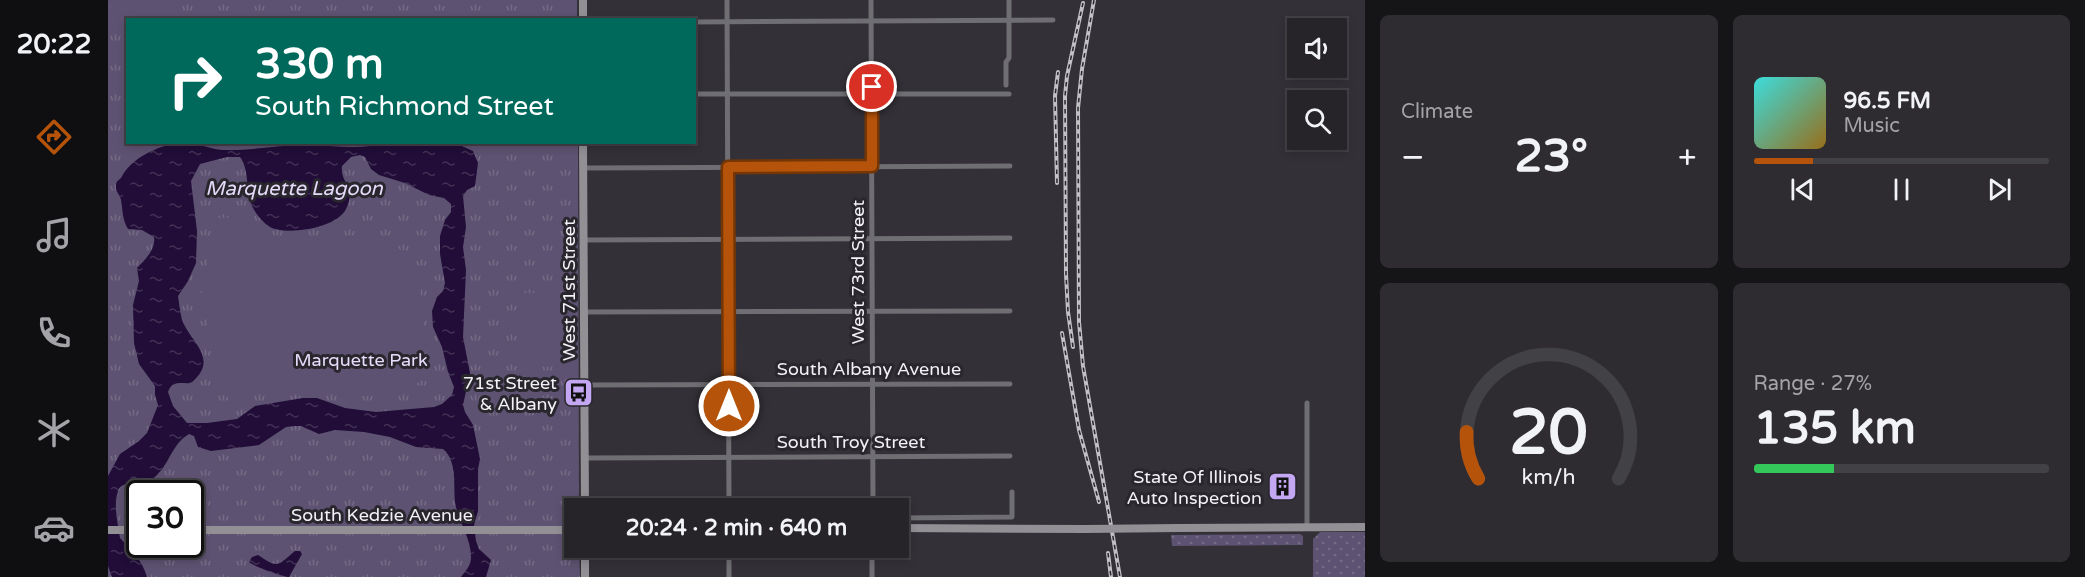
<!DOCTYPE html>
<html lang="en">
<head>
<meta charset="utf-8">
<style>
  body { margin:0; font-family:"Varela Round",sans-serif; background:#2e2c31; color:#f1f3f6; height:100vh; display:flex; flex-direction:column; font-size:22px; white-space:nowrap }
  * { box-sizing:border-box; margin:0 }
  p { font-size:20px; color:#a4a4a8 }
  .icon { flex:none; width:33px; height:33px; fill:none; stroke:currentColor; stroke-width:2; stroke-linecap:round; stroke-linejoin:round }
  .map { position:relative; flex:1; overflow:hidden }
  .drawer { display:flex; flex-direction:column; gap:15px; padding:15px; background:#151417; width:720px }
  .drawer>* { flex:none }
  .guide { position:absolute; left:18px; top:18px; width:570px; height:126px; border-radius:0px; box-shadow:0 3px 9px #0003,0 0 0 2px #424146; background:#00695c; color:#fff; overflow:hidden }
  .fabs { position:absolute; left:1179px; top:18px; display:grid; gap:12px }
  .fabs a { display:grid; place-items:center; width:60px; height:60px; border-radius:0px; background:#262429; box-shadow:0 3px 9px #0003,0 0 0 2px #424146; font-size:30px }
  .speed { position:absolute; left:18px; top:480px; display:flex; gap:12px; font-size:30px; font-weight:700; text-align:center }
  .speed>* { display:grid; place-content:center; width:78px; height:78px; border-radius:50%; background:#262429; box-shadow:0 3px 9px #0003,0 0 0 2px #424146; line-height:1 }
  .speed .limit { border:3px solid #111; border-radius:9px; background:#fff; color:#111 }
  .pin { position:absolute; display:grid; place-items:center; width:51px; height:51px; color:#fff; margin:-26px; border:3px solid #fff; border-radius:50%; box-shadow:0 2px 6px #0007 }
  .me { position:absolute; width:66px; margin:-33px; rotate:0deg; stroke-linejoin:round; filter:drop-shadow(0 0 4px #0008) }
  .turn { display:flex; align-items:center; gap:21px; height:126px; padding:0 30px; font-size:27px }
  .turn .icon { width:78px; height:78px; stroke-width:2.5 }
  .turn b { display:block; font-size:42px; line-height:51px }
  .big { font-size:45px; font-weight:800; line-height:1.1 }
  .drawer .tile { flex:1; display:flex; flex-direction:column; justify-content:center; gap:9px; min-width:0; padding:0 21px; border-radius:9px; background:#2e2c31 }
  .drawer .dial { align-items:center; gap:0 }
  .dial svg { height:156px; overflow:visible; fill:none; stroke:#424146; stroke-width:7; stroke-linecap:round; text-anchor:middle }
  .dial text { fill:#f1f3f6; stroke:none }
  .song { display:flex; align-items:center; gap:18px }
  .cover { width:72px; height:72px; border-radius:9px; background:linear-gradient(135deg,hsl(180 70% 55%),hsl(40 70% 35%)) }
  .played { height:6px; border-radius:3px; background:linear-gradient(90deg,#b45309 20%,#424146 20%) }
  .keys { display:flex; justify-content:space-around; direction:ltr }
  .heat { display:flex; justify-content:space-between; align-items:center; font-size:33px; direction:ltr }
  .charge { height:9px; border-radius:4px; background:linear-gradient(90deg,#34c759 27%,#424146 0) }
  .drawer .tiles { flex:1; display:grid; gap:15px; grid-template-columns:repeat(2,1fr) }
  .trip { position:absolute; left:456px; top:498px; width:345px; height:60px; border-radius:0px; background:#262429; box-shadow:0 3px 9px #0003,0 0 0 2px #424146; font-weight:800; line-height:60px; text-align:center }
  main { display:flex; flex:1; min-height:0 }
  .tabs { display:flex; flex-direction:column; width:108px; justify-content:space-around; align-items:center; background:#0f0e10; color:#a4a4a8 }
  .tabs .icon { width:42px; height:42px }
  .tabs .current { color:#b45309 }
  .tabs b { font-size:27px; color:#f1f3f6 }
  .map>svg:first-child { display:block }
  .grass { fill:url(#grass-dots) }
  .park { fill:url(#park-tufts); fill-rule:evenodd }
  .pitch { fill:#5d5271 }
  .water { fill:url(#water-ripples); fill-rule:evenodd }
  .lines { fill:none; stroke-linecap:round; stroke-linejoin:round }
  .street { stroke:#6f6e72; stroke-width:5 }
  .secondary { stroke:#929095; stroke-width:8 }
  .rail-casing { stroke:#c1c0c4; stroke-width:4 }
  .rail { stroke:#29272d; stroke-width:1.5; stroke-dasharray:4.5; stroke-linecap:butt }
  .secondary-bridge { stroke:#929095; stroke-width:8 }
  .route-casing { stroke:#753606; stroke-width:15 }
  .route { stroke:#b45309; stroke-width:10 }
  .labels { text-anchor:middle; stroke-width:6; stroke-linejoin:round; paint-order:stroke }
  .street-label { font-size:18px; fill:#f2f1f5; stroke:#29272d }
  .park-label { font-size:18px; fill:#e7dcfc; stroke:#29272d }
  .poi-label { font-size:18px; fill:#f2f1f5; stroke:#29272d; text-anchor:end }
  .water-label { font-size:20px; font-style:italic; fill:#e4daf9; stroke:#29272d }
</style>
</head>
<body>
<main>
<nav class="tabs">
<b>20:22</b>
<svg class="icon current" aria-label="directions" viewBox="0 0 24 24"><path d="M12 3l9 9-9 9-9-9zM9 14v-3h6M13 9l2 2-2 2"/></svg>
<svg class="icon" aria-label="music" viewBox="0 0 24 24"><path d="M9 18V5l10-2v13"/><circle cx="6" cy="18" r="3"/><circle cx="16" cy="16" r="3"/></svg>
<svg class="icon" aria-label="phone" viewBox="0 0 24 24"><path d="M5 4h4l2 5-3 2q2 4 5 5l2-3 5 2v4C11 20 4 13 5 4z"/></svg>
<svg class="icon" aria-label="climate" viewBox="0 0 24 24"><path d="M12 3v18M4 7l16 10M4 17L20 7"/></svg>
<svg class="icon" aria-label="car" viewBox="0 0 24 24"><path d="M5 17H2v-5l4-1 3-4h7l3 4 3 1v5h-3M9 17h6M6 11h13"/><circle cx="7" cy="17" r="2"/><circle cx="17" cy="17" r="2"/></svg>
</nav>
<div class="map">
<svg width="1257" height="577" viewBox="0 0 1257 577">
  <defs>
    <pattern id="grass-dots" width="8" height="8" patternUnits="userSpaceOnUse" patternTransform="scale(1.5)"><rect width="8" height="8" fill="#5d5271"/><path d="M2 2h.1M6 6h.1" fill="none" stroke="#756b86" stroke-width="1.8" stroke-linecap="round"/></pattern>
    <pattern id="park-tufts" width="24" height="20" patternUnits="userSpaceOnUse" patternTransform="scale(1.5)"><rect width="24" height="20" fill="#5d5271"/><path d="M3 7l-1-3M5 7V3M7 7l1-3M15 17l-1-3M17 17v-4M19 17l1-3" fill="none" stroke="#756b86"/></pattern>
    <pattern id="water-ripples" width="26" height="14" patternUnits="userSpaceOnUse" patternTransform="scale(1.5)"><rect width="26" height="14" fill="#210d38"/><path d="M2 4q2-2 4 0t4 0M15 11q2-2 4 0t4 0" fill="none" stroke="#423155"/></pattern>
  </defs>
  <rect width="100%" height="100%" fill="#333037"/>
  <!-- grass -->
  <g class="grass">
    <path d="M1212 532H1257V577H1205V539Z"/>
    <path d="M1192 534 1195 536V545L1064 546 1063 535Z"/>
  </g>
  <!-- park -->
  <path class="park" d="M0 0H469V20H20V142L470 143 471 508H466V548H471L472 577H0ZM32 494H82V544H32Z"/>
  <!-- pitch -->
  <g class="pitch">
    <path d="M3 0H54V19L20 20 19 25H3Z"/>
    <path d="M135 217 155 245 246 236 297 251 312 284 320 377 286 396H242L209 388 171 390 124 399 104 390 103 386 109 363 93 294 110 218Z"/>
    <path d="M460 292 461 366 417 367 416 293Z"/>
  </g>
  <!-- water -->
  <g class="water">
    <path d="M280 142H345L365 151 370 163 367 186 359 190 355 196 358 227 355 247 358 270 355 337 362 373 355 405 357 412 365 425 372 459 370 469V511L366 525 368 541 371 549 383 560 378 577H353C358 570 363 566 363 557 363 539 352 524 348 507 344 490 351 462 335 449L308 447 282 437 256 432 227 430 211 434 193 426H187L178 427 151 445 103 451 90 447 86 436 81 434C62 445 62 467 43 480 33 486 14 479 10 491 5 505 10 524 12 538 24 551 34 560 39 577H4L0 566V476L12 454 31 441 39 433 50 405 47 395V386L31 364 26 343 25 305 31 281 29 268C37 260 48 249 46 237L34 230 20 229C14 219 15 211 13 200 12 195 7 191 8 186 8 181 10 181 13 178 22 159 49 146 70 143 86 140 99 149 115 150 142 151 170 145 198 145 225 145 253 151 280 142ZM252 155 257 157 263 169 271 175 297 183 321 195 336 198 343 204V212L337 220 332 236V254L337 283 335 291 329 297 324 311 325 327 334 347 340 372 346 387 344 395 334 404 326 407 268 412 237 408 209 398H195L147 406 129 419 99 423H79L65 406 60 392C64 380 73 384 83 383 112 359 83 343 74 320 72 312 71 303 70 296L80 281 88 263 89 231 83 181 92 164 119 157H132C142 170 137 191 144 206 148 214 154 222 162 227 179 236 229 228 238 209 249 186 232 184 234 166L243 157Z"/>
    <path d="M187 551H192L194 554 181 577C175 577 145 566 141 562L144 557 150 555C170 568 168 567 187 551Z"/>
  </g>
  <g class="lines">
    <!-- street -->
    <g class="street">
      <path d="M619 0 621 508"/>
      <path d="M763 0 765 508"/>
      <path d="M586 22 945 20"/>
      <path d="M898 85V62L901 58V0"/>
      <path d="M586 94H901"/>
      <path d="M476 168 902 166"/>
      <path d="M476 240 902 238"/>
      <path d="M476 312 902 311"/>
      <path d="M477 385 902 384"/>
      <path d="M1199 403V527"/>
      <path d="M477 458 902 456"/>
      <path d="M790 518 904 517V492"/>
      <path d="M621 548V577"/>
      <path d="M764 548V577"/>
    </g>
    <!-- secondary -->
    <g class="secondary">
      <path d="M475 0V20"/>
      <path d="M475 142 477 508"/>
      <path d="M790 528 978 529"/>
      <path d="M1070 528 1257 527"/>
      <path d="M0 530H32"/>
      <path d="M82 530H466"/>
      <path d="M477 577V548"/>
    </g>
    <defs>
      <g id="rail">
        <path d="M986 0 974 69 970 108 971 322 975 366 1012 577"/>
        <path d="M949 183 947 96 950 72"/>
        <path d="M954 333 971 430 991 502"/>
        <path d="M965 347 960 312 958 274 957 96 959 76 975 3"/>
        <path d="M1000 553 1003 577"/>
      </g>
    </defs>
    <!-- rail casing -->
    <use href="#rail" class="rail-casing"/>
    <!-- rail -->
    <use href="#rail" class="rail"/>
    <!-- secondary-bridge -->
    <path class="secondary-bridge" d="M978 529 1070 528"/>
  </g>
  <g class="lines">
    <defs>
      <path id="route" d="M621 406 620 167 764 166V87"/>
    </defs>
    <!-- route casing -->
    <use href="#route" class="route-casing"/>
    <!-- route -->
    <use href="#route" class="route"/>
  </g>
  <!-- icons -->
  <defs>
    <symbol id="bus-square" viewBox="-11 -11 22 22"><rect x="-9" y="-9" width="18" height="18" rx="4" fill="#c3a7f2" stroke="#29272d"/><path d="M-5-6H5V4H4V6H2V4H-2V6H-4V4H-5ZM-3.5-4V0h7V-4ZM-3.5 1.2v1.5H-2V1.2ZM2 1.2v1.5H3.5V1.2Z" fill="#111"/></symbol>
    <symbol id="building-square" viewBox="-11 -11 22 22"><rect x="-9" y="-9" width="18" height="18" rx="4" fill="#c3a7f2" stroke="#29272d"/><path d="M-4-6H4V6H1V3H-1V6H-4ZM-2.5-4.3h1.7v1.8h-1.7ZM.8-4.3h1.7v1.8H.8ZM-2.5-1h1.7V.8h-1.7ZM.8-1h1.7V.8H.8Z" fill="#111"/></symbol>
  </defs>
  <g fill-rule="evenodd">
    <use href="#bus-square" x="454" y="376" width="33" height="33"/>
    <use href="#building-square" x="1158" y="470" width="33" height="33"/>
  </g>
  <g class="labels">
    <!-- street labels -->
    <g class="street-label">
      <text transform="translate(750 272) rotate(-90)" y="6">West 73rd Street</text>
      <text transform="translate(461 290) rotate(-90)" y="6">West 71st Street</text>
      <text x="761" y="375">South Albany Avenue</text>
      <text x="743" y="448">South Troy Street</text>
      <text x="274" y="521">South Kedzie Avenue</text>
    </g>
    <!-- park labels -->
    <g class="park-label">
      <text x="253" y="366">Marquette Park</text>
    </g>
    <!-- poi labels -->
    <g class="poi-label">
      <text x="449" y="389">71st Street<tspan x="449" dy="21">&amp; Albany</tspan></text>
      <text x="1154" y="483">State Of Illinois<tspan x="1154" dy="21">Auto Inspection</tspan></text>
    </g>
    <!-- water labels -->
    <g class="water-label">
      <text x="186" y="195">Marquette Lagoon</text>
    </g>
  </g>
</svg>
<div class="fabs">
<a><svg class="icon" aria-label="sound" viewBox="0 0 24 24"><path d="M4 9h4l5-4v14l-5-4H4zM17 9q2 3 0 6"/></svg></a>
<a><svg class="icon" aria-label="search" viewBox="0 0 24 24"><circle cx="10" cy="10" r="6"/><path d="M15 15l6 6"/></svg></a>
</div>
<div class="speed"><div class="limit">30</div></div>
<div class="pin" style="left:764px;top:87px;background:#d93025"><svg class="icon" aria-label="arrive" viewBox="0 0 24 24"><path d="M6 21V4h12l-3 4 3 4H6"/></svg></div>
<svg class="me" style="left:621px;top:406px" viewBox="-20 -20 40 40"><circle r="17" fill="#b45309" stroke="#fff" stroke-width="3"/><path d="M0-11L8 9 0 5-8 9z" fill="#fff"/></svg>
<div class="trip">20:24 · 2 min · 640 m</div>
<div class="guide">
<div class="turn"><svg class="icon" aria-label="right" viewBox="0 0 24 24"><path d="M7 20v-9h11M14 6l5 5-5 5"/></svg><div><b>330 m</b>South Richmond Street</div></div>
</div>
</div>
<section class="drawer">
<div class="tiles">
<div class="tile"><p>Climate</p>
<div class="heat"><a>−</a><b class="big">23°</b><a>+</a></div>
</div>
<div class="tile">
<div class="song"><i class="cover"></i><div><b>96.5 FM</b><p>Music</p></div></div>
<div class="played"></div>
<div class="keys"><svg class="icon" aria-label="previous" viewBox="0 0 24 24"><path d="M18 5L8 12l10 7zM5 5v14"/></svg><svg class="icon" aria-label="pause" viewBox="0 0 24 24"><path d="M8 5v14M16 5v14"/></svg><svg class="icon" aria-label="next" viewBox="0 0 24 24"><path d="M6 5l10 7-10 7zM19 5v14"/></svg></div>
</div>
<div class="tile dial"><svg viewBox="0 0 100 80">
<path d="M14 69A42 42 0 1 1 86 69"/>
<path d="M14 69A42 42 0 0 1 8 45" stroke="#b45309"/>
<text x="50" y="56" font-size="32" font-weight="700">20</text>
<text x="50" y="72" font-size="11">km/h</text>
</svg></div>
<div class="tile"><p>Range · 27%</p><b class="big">135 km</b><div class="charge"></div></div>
</div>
</section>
</main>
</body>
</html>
